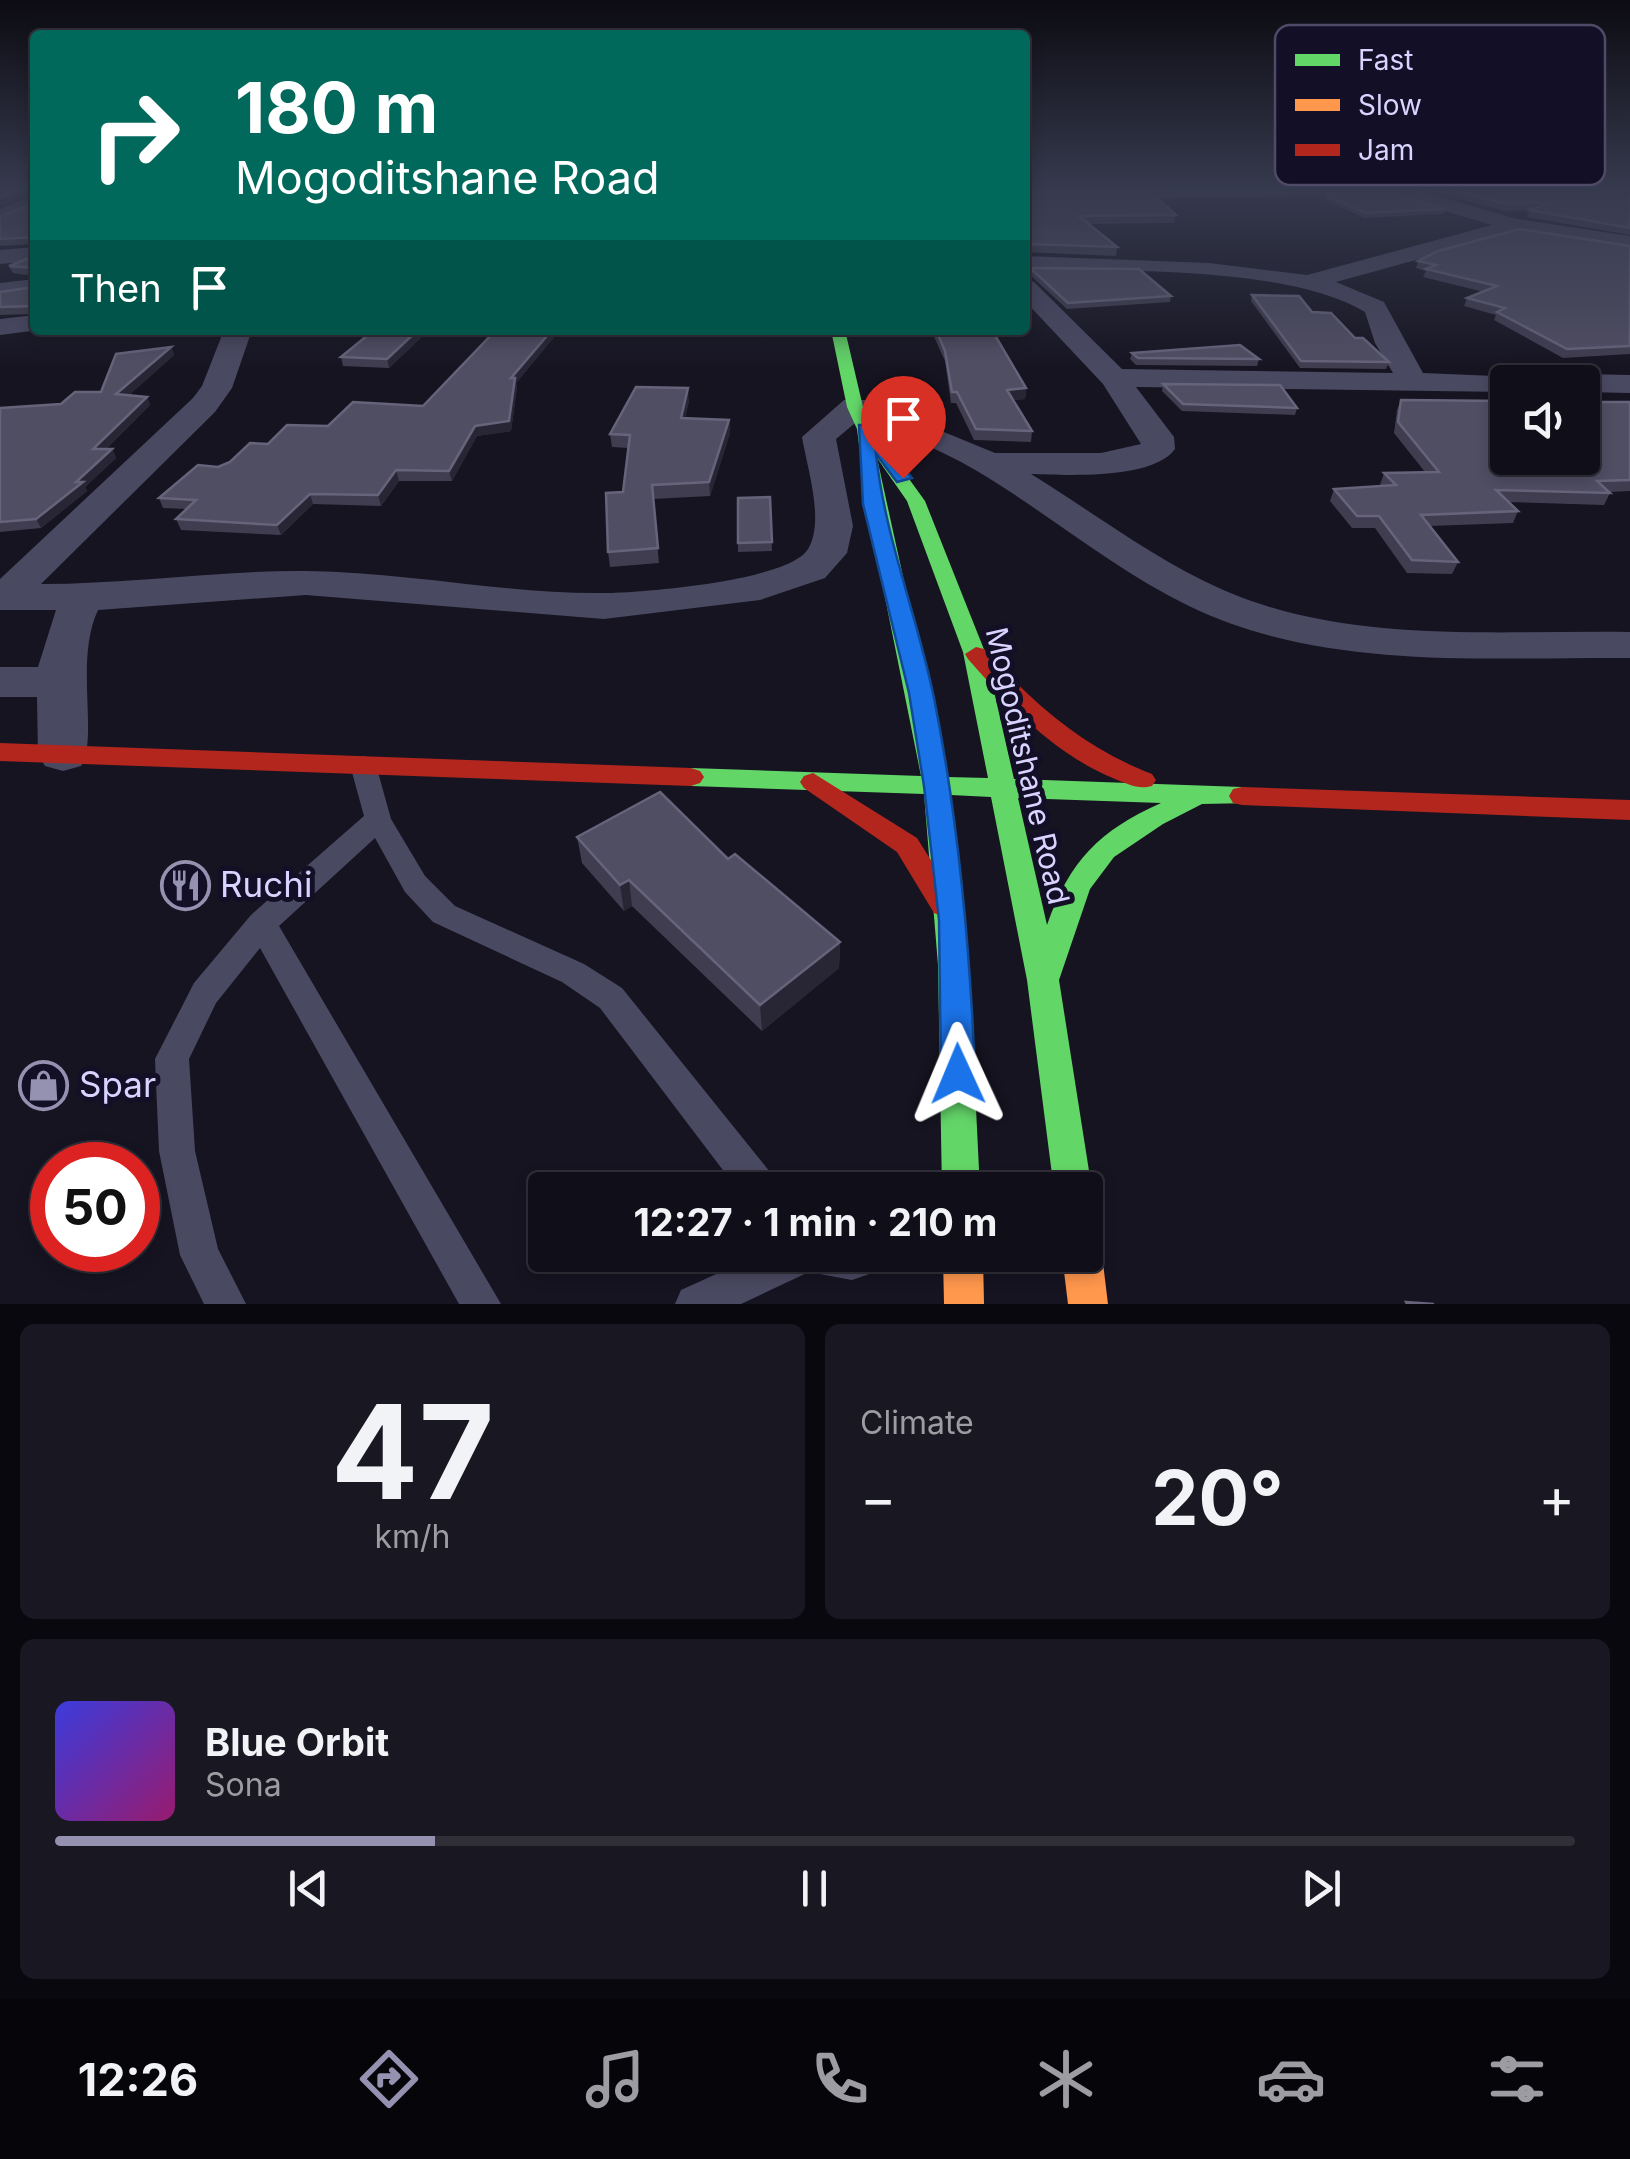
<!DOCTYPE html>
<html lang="en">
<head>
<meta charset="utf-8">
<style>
  body { margin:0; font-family:Inter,sans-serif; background:#191822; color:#f1f3f6; height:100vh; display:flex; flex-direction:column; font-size:38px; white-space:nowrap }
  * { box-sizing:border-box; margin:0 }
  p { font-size:32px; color:#9c9ca2 }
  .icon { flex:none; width:55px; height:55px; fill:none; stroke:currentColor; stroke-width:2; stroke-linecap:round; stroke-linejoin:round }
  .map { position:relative; height:1304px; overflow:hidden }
  .details { display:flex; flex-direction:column; gap:20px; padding:20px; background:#09080e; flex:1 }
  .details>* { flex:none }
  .top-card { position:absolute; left:30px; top:30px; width:1000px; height:305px; border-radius:10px; box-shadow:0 5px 15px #0003,0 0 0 2px #302f38; background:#00695c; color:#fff; overflow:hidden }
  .fabs { position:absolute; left:1490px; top:365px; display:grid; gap:20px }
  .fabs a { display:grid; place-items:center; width:110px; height:110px; border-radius:10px; background:#100f19; box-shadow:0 5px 15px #0003,0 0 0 2px #302f38; font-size:50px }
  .speed { position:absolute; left:30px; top:1142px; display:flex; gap:20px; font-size:50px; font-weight:700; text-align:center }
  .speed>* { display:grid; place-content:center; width:130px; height:130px; border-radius:50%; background:#100f19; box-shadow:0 5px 15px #0003,0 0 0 2px #302f38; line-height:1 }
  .speed .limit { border:15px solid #d22; background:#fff; color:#111 }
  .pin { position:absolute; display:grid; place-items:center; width:85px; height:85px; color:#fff; margin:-102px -42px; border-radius:50% 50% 50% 0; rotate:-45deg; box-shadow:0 0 10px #0007 }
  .pin .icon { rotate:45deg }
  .me { position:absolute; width:110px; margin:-55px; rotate:359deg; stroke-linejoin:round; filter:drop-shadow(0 0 8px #0008) }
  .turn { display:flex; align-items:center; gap:35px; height:210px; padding:0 40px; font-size:45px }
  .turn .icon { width:130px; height:130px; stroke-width:2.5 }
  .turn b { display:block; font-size:70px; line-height:85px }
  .then { display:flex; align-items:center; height:95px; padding:0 40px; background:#0003; gap:20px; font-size:38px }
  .big { font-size:75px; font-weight:700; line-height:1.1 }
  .details .card { flex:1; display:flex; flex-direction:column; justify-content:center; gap:15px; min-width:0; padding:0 35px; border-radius:15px; background:#191822 }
  .details .dial { align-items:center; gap:0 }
  .dial b { font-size:130px; line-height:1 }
  .song { display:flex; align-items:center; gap:30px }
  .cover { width:120px; height:120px; border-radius:15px; background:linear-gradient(135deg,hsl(240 70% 55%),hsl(320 70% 35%)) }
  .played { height:10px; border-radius:5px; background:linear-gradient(90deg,#9591b1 25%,#302f38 25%) }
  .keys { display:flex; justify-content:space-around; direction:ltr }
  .heat { display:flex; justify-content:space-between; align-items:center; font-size:55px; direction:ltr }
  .details .tiles { flex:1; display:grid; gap:20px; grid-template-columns:1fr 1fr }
  .card:last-child { grid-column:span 2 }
  .trip { position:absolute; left:528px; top:1172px; width:575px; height:100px; border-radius:10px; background:#100f19; box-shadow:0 5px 15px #0003,0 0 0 2px #302f38; font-weight:700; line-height:100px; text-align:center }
  .dock { display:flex; height:160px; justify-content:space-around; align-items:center; background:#06060a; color:#9c9ca2 }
  .dock .icon { width:70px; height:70px }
  .dock .current { color:#9591b1 }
  .dock b { font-size:45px; color:#f1f3f6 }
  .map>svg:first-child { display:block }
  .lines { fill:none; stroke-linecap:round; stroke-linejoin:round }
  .lane { fill:#4a4962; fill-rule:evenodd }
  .street { fill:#4a4962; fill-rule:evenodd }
  .fast { fill:#63d668; fill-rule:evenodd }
  .slow { fill:#ff974d; fill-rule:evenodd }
  .jam { fill:#b3261e; fill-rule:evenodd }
  .wall { fill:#403d50 }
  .shaded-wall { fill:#282635 }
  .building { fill:#504e63; stroke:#66637b; stroke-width:2.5 }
  .route { fill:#1a73e8; stroke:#114b97; stroke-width:2.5 }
  .labels { text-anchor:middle; stroke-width:10; stroke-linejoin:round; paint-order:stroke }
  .street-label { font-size:30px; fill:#d9d4ff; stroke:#130f26 }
  .near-poi-label { font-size:35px; fill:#d9d4ff; stroke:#130f26; text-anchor:start }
  .key { fill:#130f26; stroke:#4e4a67; stroke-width:2.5 }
  .key-label { font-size:28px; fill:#d9d4ff }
</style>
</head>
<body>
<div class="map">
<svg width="1630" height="1304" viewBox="0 0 1630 1304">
  <rect width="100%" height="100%" fill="#161421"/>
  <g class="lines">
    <!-- lane -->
    <g class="lane">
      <path d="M363 756 372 759 376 765 391 819 425 876 455 906 584 964 622 988 774 1177 780 1190H738L600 1008 562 982 433 922 405 892 375 838 279 926 501 1304H459L260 948 216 1003 189 1059 195 1151 218 1249 246 1304H204L180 1255 159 1151 155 1059 194 983 251 915 364 816 350 765 354 759Z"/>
      <path d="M758 1255H890L884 1269 852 1280 809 1272 741 1304H675L681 1290Z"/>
    </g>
    <!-- street -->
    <g class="street">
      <path d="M1025 188H1409L1517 219 1630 236V250L1517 232 1336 282 1384 302 1423 373 1519 377 1523 382H1508V392L1136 387 1174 437 1175 449C1153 480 1066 475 1031 474 1094 513 1154 559 1221 589 1347 645 1496 630 1630 632V658C1485 657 1323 671 1189 606 1113 569 1049 514 977 471 940 449 900 434 860 419L836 439 853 526 847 553 825 578 760 600 604 619 306 595 98 610C74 661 99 737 81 766L63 771 45 766 38 754 37 697H0V667H38L56 610H0V579L193 398 202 386 224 330H252L232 388 215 412 41 584C130 584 221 570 307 571 406 572 505 594 603 593 641 593 789 581 808 549 825 521 807 468 802 437L844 400H866L995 453H1101L1141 444 1103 384 1025 301V280L1034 282 1122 369 1393 373 1375 343 1365 312C1289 266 1115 270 1025 270V256L1209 263 1307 275 1492 225 1395 196 1025 198Z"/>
      <path d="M35 195V208L0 222V209Z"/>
      <path d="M35 247V261L0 264V250Z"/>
      <path d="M35 279V293L0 297V283Z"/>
      <path d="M35 315V330H39L0 335V319Z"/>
      <path d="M1582 374 1630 375V393L1582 392V382H1567Z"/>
    </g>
    <!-- fast -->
    <path class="fast" d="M831 330H845L863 407 873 429 925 501 985 652 1014 779 1242 787 1251 789 1255 796 1251 803 1202 804 1163 824 1114 857 1090 889 1059 980 1092 1190 1085 1204V1190H1054L1027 980 991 797 951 795 969 965 980 1190H942L938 965 924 794 691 786 682 783 678 777 682 771 691 768 921 776 867 508 857 429 847 407ZM877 458 907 501 963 652 988 778 947 777ZM1018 798 1161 803C1099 831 1070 860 1047 925Z"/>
    <!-- slow -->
    <g class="slow">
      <path d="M1085 1237 1096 1241 1102 1255 1108 1304H1068L1062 1255H1085Z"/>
      <path d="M943 1255H983L984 1304H944Z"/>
    </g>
    <!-- jam -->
    <g class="jam">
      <path d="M976 647 984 649C1034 704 1082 747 1152 774L1156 780 1152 786C1138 790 1128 784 1115 779 1054 754 1010 707 968 659L965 654Z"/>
      <path d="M0 743 691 768 700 771 704 777 700 783 691 786 0 761Z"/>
      <path d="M813 773 917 838 959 905 954 913 944 917 934 913 897 852 804 788 800 782 804 776Z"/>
      <path d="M1242 787 1630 800V820L1242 805 1233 803 1229 796 1233 789Z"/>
    </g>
  </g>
  <!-- wall -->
  <g class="wall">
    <path d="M1421 188H1630V235L1527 217 1530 210 1504 211Z"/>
    <path d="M1025 193 1176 215 1174 223 1089 224 1117 247 1116 256 1025 252Z"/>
    <path d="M1327 195 1445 209 1443 214 1364 218 1326 200Z"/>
    <path d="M35 203V314L0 315V292L34 287V276L13 273 9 266 35 256 34 244 0 246V216Z"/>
    <path d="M1630 246V354L1563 358 1494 320 1496 315 1464 306 1467 298 1484 292 1423 277 1426 271 1416 268 1418 261Z"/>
    <path d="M1030 268 1171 296 1170 302 1067 309 1029 274Z"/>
    <path d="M1252 295 1312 312 1355 338 1389 362 1386 369 1300 368 1251 301Z"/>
    <path d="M374 330H429L389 368 343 366 341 357Z"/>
    <path d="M496 330H560L516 383 517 387 511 431 477 436 452 481H399L381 506 313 504 281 535 181 530 176 519 186 509 163 508 159 498 218 467 268 444 328 426 423 406Z"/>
    <path d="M665 330H729V334Z"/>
    <path d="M931 330H992L1026 388 1025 399 1013 400 1032 431 1031 442 974 440 956 403H951L945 361Z"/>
    <path d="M171 347 174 355 128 396 147 397 150 405 106 449H112L116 458 85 487 87 491 41 528 0 532V408L61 404 101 392Z"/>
    <path d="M1132 353 1259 359 1257 366 1136 365 1130 359Z"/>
    <path d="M1163 384 1297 408 1295 415 1182 411 1162 391Z"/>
    <path d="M1401 400 1630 402V491L1609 492 1610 493 1604 505 1509 502 1518 511 1513 523 1430 526 1458 562 1452 574 1407 573 1375 528H1352L1330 501 1334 489 1381 486 1380 485 1384 473 1425 472 1394 433 1397 410Z"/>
    <path d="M689 401 685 418 729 420 730 433 710 496 653 499 659 563 610 567 608 552 623 492 628 448 612 447 610 434Z"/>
    <path d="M770 497 772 551 738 552V498Z"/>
    <path d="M577 837 728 859 840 942 839 968 762 1031 632 906 624 911 582 863Z"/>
  </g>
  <!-- shaded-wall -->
  <g class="shaded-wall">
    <path d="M28 188H35V193L0 206V198Z"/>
    <path d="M418 330H429L389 368 387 359Z"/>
    <path d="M552 330H560L516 383 517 387 511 431 477 436 452 481 449 471 475 426 511 378Z"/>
    <path d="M171 347 174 355 120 403 116 394Z"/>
    <path d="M688 388 689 401 682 431 681 418Z"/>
    <path d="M1026 388 1025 399 1005 401 1007 390Z"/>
    <path d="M147 397 150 405 97 458 93 449Z"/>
    <path d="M729 420 730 433 710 496 709 482Z"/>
    <path d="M112 449 116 458 85 487 87 491 41 528 36 519Z"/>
    <path d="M396 470 399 481 381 506 378 495Z"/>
    <path d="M310 494 313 504 281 535 277 525Z"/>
    <path d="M629 880 632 906 624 911 620 885Z"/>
    <path d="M840 942 839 968 762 1031 760 1005Z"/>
  </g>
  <!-- building -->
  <g class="building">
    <path d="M0 188H28L0 198Z"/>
    <path d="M1447 188H1630V228L1530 210 1552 202 1506 204Z"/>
    <path d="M1025 193H1152L1176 215 1079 216 1117 247 1026 244 1025 247Z"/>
    <path d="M1327 195H1396L1445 209 1365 213Z"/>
    <path d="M35 203V306L0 307V292L34 287V268L9 266 35 256 34 237 0 239V216Z"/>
    <path d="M1520 229 1630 246V346L1567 349 1497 312 1505 308 1467 298 1497 286 1426 269 1436 265 1418 261 1438 251Z"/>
    <path d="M1030 268 1139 269 1171 296 1068 303Z"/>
    <path d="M1252 295 1299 296 1312 312 1331 313 1355 338H1363L1389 362 1301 361Z"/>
    <path d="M374 330H418L387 359 341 357Z"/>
    <path d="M496 330H552L511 378H515L509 421 475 426 449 471 396 470 378 495 310 494 277 525 176 519 196 500 159 498 198 465 218 467 230 462 250 443 268 444 287 425 328 426 353 402 423 406Z"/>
    <path d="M936 330H992L1026 388 1007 390 1032 431 976 429 957 392H952L945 351Z"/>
    <path d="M1240 345 1259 359 1138 358 1132 353Z"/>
    <path d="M171 347 116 394 147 397 93 449H112L76 482H83L36 519 0 522V408L61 404 75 392H101L116 354Z"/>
    <path d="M1163 384 1280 385 1297 408 1183 404Z"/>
    <path d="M636 387 688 388 681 418 729 420 709 482 652 485 658 548 608 552 606 493 623 492 630 435 610 434Z"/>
    <path d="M1401 400 1508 401V458H1582V402H1630V480L1597 481 1610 493 1496 490 1518 511 1421 515 1458 562 1412 560 1379 516H1357L1334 489 1396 485 1384 473 1439 472 1398 422Z"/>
    <path d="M770 497 772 542 738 543V498Z"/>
    <path d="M660 792 728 859 735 854 840 942 760 1005 629 880 620 885 577 837Z"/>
    <path d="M1406 1302 1434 1304H1407Z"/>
  </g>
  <!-- sky -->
  <linearGradient id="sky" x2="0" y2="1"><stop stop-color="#0c0b12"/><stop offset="0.51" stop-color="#363a4e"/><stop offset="1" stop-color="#363a4e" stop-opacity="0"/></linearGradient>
  <rect width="1630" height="370" fill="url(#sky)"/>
  <!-- route -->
  <path class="route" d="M859 425H871L912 478 897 482 876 454C885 538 917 615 934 698 959 823 970 947 975 1074L970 1086 958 1090 946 1086 941 1074 939 920 924 786 909 693 863 504Z"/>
  <!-- icons -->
  <defs>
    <symbol id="restaurant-ring" viewBox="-11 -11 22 22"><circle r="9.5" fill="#130f26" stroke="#9591b1" stroke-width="1.5"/><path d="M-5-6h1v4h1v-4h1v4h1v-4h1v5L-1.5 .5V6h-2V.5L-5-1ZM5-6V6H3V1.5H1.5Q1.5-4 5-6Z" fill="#9591b1"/></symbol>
    <symbol id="shop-ring" viewBox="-11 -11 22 22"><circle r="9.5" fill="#130f26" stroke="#9591b1" stroke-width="1.5"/><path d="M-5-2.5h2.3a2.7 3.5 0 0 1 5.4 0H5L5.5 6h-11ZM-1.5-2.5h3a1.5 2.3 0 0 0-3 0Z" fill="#9591b1"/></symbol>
  </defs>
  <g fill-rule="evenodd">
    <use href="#restaurant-ring" x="158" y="858" width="55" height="55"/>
    <use href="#shop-ring" x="16" y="1058" width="55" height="55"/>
  </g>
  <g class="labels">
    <!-- street labels -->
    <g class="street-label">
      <text transform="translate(1027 766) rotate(77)" y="10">Mogoditshane Road</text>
    </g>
    <!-- near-poi labels -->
    <g class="near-poi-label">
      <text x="220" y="897">Ruchi</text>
      <text x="79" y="1097">Spar</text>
    </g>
  </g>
  <!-- legend -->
  <rect x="1275" y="25" width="330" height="160" rx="15" class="key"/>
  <rect x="1295" y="54" width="45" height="12" fill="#63d668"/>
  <rect x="1295" y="99" width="45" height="12" fill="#ff974d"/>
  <rect x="1295" y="144" width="45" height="12" fill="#b3261e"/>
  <g class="key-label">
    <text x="1358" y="70">Fast</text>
    <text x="1358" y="115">Slow</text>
    <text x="1358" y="160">Jam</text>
  </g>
</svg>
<div class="fabs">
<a><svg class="icon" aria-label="sound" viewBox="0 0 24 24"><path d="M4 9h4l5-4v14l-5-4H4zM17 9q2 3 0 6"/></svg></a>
</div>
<div class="speed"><div class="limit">50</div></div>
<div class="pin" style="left:903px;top:478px;background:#d93025"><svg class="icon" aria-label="arrive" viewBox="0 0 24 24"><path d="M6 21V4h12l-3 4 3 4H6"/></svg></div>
<svg class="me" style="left:958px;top:1074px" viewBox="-20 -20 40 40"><path d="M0-17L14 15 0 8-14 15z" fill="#1a73e8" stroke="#fff" stroke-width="4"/></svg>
<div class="trip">12:27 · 1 min · 210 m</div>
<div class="top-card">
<div class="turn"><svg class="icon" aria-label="right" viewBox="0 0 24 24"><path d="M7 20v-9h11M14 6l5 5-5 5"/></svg><div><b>180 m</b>Mogoditshane Road</div></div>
<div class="then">Then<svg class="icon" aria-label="arrive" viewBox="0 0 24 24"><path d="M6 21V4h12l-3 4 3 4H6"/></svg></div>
</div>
</div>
<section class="details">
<div class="tiles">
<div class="card dial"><b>47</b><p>km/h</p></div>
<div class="card"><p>Climate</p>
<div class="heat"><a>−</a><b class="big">20°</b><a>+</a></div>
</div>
<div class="card">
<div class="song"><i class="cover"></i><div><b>Blue Orbit</b><p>Sona</p></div></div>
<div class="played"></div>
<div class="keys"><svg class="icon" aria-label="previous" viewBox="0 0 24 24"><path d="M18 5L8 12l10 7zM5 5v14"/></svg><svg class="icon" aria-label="pause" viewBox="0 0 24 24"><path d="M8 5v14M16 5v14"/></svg><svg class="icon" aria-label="next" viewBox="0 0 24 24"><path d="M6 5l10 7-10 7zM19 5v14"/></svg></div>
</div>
</div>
</section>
<nav class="dock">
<b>12:26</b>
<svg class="icon current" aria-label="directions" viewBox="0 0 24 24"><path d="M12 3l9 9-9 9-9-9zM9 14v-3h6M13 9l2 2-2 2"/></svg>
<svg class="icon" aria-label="music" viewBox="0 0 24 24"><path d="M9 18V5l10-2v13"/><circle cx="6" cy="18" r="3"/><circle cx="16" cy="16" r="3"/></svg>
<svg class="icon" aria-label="phone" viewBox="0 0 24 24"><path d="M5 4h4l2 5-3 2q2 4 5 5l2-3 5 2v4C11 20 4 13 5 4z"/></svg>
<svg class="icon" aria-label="climate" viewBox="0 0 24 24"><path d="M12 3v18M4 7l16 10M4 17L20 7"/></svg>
<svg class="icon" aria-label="car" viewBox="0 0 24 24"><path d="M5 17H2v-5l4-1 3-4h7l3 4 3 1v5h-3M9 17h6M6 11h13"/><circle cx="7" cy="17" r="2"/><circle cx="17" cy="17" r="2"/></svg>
<svg class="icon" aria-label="filters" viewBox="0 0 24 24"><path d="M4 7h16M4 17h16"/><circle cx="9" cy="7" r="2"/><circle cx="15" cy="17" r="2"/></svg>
</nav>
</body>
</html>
